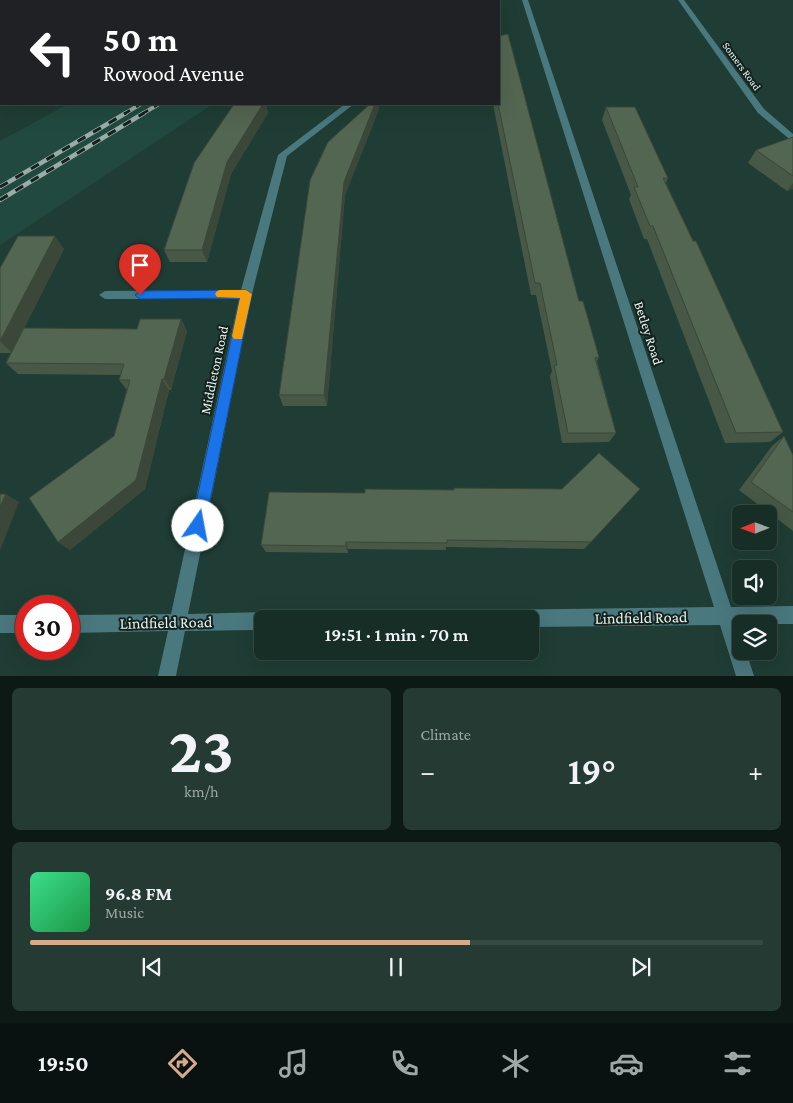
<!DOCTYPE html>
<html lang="en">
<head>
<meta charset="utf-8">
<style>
  body { margin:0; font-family:"Crimson Pro",serif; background:#243a33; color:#f1f3f6; height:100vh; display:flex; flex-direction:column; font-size:19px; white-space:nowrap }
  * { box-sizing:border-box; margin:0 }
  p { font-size:16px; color:#9ea8a7 }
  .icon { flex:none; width:28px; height:28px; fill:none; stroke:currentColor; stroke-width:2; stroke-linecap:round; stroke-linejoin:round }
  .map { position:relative; height:676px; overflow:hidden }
  .side { display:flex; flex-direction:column; gap:12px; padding:12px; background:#0d1915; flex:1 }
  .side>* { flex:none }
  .guide { position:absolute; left:0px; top:0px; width:500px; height:105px; box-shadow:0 5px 20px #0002,0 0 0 1px #364a44; background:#202124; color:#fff; overflow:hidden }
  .needle { width:32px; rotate:269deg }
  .tools { position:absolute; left:732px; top:505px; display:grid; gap:10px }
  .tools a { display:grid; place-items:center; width:45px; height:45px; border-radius:8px; background:#172e27; box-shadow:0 5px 20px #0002,0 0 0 1px #364a44; font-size:25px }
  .speed { position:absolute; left:15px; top:595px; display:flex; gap:10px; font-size:25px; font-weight:700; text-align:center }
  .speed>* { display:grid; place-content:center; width:65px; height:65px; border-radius:50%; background:#172e27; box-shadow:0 5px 20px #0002,0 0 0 1px #364a44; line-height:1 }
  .speed .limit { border:8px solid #d22; background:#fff; color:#111 }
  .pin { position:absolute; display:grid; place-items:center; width:42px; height:42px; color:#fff; margin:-51px -21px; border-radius:50% 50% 50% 0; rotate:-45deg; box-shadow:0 0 5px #0007 }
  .pin .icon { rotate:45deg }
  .me { position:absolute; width:55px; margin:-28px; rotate:12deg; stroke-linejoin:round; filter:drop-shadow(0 0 4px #0008) }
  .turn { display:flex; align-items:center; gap:18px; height:105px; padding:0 20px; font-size:22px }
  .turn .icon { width:65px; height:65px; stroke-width:2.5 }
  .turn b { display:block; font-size:35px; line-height:42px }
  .big { font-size:38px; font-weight:600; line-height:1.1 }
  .side .tile { flex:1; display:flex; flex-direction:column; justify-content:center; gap:8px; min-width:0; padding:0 18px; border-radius:8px; background:#243a33 }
  .side .dial { align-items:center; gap:0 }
  .dial b { font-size:65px; line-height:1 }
  .song { display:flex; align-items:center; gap:15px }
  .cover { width:60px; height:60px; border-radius:8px; background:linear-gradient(135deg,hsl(150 70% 55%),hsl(140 70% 35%)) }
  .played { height:5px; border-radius:2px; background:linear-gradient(90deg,#d6ab8b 60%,#364a44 60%) }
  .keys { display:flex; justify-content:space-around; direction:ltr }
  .heat { display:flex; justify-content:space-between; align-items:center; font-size:28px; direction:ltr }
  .side .tiles { flex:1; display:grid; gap:12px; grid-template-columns:1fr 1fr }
  .tile:last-child { grid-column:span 2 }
  .trip { position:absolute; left:254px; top:610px; width:285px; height:50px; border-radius:8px; background:#172e27; box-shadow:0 5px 20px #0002,0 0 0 1px #364a44; font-weight:600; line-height:50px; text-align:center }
  .menu { display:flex; height:80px; justify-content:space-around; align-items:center; background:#091210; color:#9ea8a7 }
  .menu .icon { width:35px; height:35px }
  .menu .active { color:#d6ab8b }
  .menu b { font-size:22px; color:#f1f3f6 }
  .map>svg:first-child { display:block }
  .built { fill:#22493f }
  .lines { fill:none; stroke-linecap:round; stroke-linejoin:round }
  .minor { fill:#49787e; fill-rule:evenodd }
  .rail-far1-casing { stroke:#97ada6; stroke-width:4 }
  .rail-casing { stroke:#97ada6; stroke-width:4.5 }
  .rail-far1 { stroke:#14211d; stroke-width:2.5; stroke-dasharray:7; stroke-linecap:butt }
  .rail { stroke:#14211d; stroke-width:3; stroke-dasharray:9; stroke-linecap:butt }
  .wall { fill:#475846 }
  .shaded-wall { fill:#3a4739 }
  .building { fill:#536651; stroke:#3a4739 }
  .route { fill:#1a73e8; stroke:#114b97 }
  .slow { fill:#f59e0b }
  .labels { text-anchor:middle; stroke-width:4; stroke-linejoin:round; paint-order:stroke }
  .far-street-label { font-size:11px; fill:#e5f6f0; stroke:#14211d }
  .street-label { font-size:14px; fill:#e5f6f0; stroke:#14211d }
  .near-street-label { font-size:16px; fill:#e5f6f0; stroke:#14211d }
</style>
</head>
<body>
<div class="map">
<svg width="793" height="676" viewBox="0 0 793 676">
  <rect width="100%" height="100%" fill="#1f3d34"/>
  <!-- built -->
  <path class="built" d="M68 104H213L0 245V141Z"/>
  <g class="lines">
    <!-- minor -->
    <g class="minor">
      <path d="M522 0H528L731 607 793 606V624H737L741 638V651H746L754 676H736L720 625 530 627V619H480L482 613 488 610 714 607Z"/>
      <path d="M678 0H684L764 109 793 134V142L758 113Z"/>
      <rect x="0" y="56" width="1" height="4"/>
      <path d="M345 104H354L287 156 252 294 188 614 262 612 268 615 270 619H262V630L185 631 176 676H158L168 631 69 633V615L171 614 239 299H105L99 295 105 291 241 290 278 155Z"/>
      <rect x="0" y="615" width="26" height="18"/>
    </g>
    <defs>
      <g id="rail-far1">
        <path d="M317 1 319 0"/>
        <path d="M331 1 334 0"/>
        <path d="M124 114 141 104"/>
        <path d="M142 114 159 104"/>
      </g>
      <g id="rail">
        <path d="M0 187 126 113"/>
        <path d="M0 200 144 113"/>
      </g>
    </defs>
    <!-- rail-far1 casing -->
    <use href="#rail-far1" class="rail-far1-casing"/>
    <!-- rail casing -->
    <use href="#rail" class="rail-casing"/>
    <!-- rail-far1 -->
    <use href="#rail-far1" class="rail-far1"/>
    <!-- rail -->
    <use href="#rail" class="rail"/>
  </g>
  <!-- wall -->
  <g class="wall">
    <path d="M0 0H195L192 1H1V22H0Z"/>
    <path d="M234 104H266L268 113 231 174 207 262H170L164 250Z"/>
    <path d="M370 104H379V109L345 195 327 406H283L279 395Z"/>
    <path d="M493 104H499L579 301 599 357 597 361 616 433 609 442 562 443 550 376 552 371 536 295H531Z"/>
    <path d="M606 107 668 178 666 183 783 432 770 442 725 443 647 239H644L629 199 631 195 602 120Z"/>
    <path d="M793 137V189L787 191 748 163 756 150Z"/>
    <path d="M64 249 24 328 137 329 181 319 187 331 171 390H169L145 489 70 550 58 542 114 436 127 390 119 380 121 375 18 374 6 363 11 353H0V268Z"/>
    <path d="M784 436 793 455V531L739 490 772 446Z"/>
    <path d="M454 488 591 542 584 549 446 547V550L348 549V553L266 552 261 545 365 493 454 490Z"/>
  </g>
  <!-- shaded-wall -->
  <g class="shaded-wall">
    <path d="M170 0H195L192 1H167Z"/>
    <path d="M263 104H266L268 113 231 174 207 262 202 250 227 162Z"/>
    <path d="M375 104H379V109L345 195 327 406 324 395 344 182Z"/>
    <path d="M793 183V189L787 191Z"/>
    <path d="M55 236 64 249 12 353 0 341Z"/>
    <path d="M181 319 187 331 171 390 164 379Z"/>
    <path d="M162 379 169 390 145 489 70 550 58 542Z"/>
    <path d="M6 494 19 502 0 551V507Z"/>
    <path d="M346 542 348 549V553L346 546Z"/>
  </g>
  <!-- building -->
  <g class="building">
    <path d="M0 0H170L167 1H1V11H0Z"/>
    <path d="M508 34 579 301H583L599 357 595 358 616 433H568L554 365H557L540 283H535L498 104H499V36Z"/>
    <path d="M234 104H263L227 162 202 250H164L194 163Z"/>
    <path d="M370 104H375L344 182 324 395H279L310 180 328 142Z"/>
    <path d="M606 107H635L668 178H663L693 241H696L783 432 736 433 653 226H650L634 187H638Z"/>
    <path d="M793 137V176L756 150Z"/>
    <path d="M18 236H55L0 341V268Z"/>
    <path d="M140 319H181L164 379H162L136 480 58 542 29 498 114 436 130 380H119L124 364 6 363 24 328 137 329Z"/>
    <path d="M784 436 793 455V512L751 482Z"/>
    <path d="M599 453 640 489 591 542 447 540V543L346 542V546L261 545 269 492 365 493V489L454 490V488L562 489Z"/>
    <path d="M0 494H6L0 507Z"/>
  </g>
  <!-- route -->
  <path class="route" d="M246 290 252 294 205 526 203 531 198 533 193 531 191 526 240 298 140 299 135 295 140 291Z"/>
  <!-- slow -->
  <path class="slow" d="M220 290H246L252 294 242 339H234L232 336 240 298 217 297 215 294 217 291Z"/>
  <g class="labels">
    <!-- far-street labels -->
    <g class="far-street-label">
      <text transform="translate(742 66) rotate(54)" y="4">Somers Road</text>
    </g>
    <!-- street labels -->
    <g class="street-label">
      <text transform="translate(649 333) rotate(72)" y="5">Betley Road</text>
      <text transform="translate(214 370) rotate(-78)" y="5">Middleton Road</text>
    </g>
    <!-- near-street labels -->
    <g class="near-street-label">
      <text transform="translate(641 617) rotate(-1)" y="6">Lindfield Road</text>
      <text transform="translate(166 622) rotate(-1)" y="6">Lindfield Road</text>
    </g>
  </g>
</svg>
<div class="tools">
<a><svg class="needle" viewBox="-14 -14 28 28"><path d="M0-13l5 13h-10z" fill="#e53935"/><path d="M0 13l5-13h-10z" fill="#9ea8a7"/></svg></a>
<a><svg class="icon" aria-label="sound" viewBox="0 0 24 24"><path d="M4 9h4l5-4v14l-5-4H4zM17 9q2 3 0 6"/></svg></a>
<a><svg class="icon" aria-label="layers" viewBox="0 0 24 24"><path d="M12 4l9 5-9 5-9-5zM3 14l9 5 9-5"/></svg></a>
</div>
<div class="speed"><div class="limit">30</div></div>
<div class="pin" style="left:140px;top:295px;background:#d93025"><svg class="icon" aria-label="arrive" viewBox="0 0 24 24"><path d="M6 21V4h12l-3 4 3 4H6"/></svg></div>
<svg class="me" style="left:198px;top:526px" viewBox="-20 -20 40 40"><circle r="19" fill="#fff"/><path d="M0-13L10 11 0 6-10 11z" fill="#1a73e8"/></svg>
<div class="trip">19:51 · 1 min · 70 m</div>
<div class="guide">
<div class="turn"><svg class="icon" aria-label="left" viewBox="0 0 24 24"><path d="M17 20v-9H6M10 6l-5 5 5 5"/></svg><div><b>50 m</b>Rowood Avenue</div></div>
</div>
</div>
<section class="side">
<div class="tiles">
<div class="tile dial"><b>23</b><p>km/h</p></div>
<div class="tile"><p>Climate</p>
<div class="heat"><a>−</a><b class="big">19°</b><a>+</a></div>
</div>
<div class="tile">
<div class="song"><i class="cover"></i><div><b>96.8 FM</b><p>Music</p></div></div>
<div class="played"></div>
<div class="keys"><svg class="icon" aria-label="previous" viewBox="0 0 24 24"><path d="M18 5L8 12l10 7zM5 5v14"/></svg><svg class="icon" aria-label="pause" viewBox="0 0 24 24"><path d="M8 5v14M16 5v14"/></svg><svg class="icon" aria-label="next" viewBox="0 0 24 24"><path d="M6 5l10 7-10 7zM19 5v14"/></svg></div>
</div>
</div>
</section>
<nav class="menu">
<b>19:50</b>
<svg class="icon active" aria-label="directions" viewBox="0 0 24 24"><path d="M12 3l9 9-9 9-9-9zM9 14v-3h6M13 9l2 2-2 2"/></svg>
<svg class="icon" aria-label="music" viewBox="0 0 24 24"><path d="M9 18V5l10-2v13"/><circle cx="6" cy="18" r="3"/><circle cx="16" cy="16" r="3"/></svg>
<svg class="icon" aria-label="phone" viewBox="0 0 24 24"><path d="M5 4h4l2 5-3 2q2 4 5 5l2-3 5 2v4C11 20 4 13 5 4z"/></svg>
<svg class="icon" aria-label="climate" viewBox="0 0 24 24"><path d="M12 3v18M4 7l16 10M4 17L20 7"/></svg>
<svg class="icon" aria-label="car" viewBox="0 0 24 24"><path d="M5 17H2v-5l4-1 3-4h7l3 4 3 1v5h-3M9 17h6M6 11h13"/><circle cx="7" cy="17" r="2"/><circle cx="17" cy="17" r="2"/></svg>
<svg class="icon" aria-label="filters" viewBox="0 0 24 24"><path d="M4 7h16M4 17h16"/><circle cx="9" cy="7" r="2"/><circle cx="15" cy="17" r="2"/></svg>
</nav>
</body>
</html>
